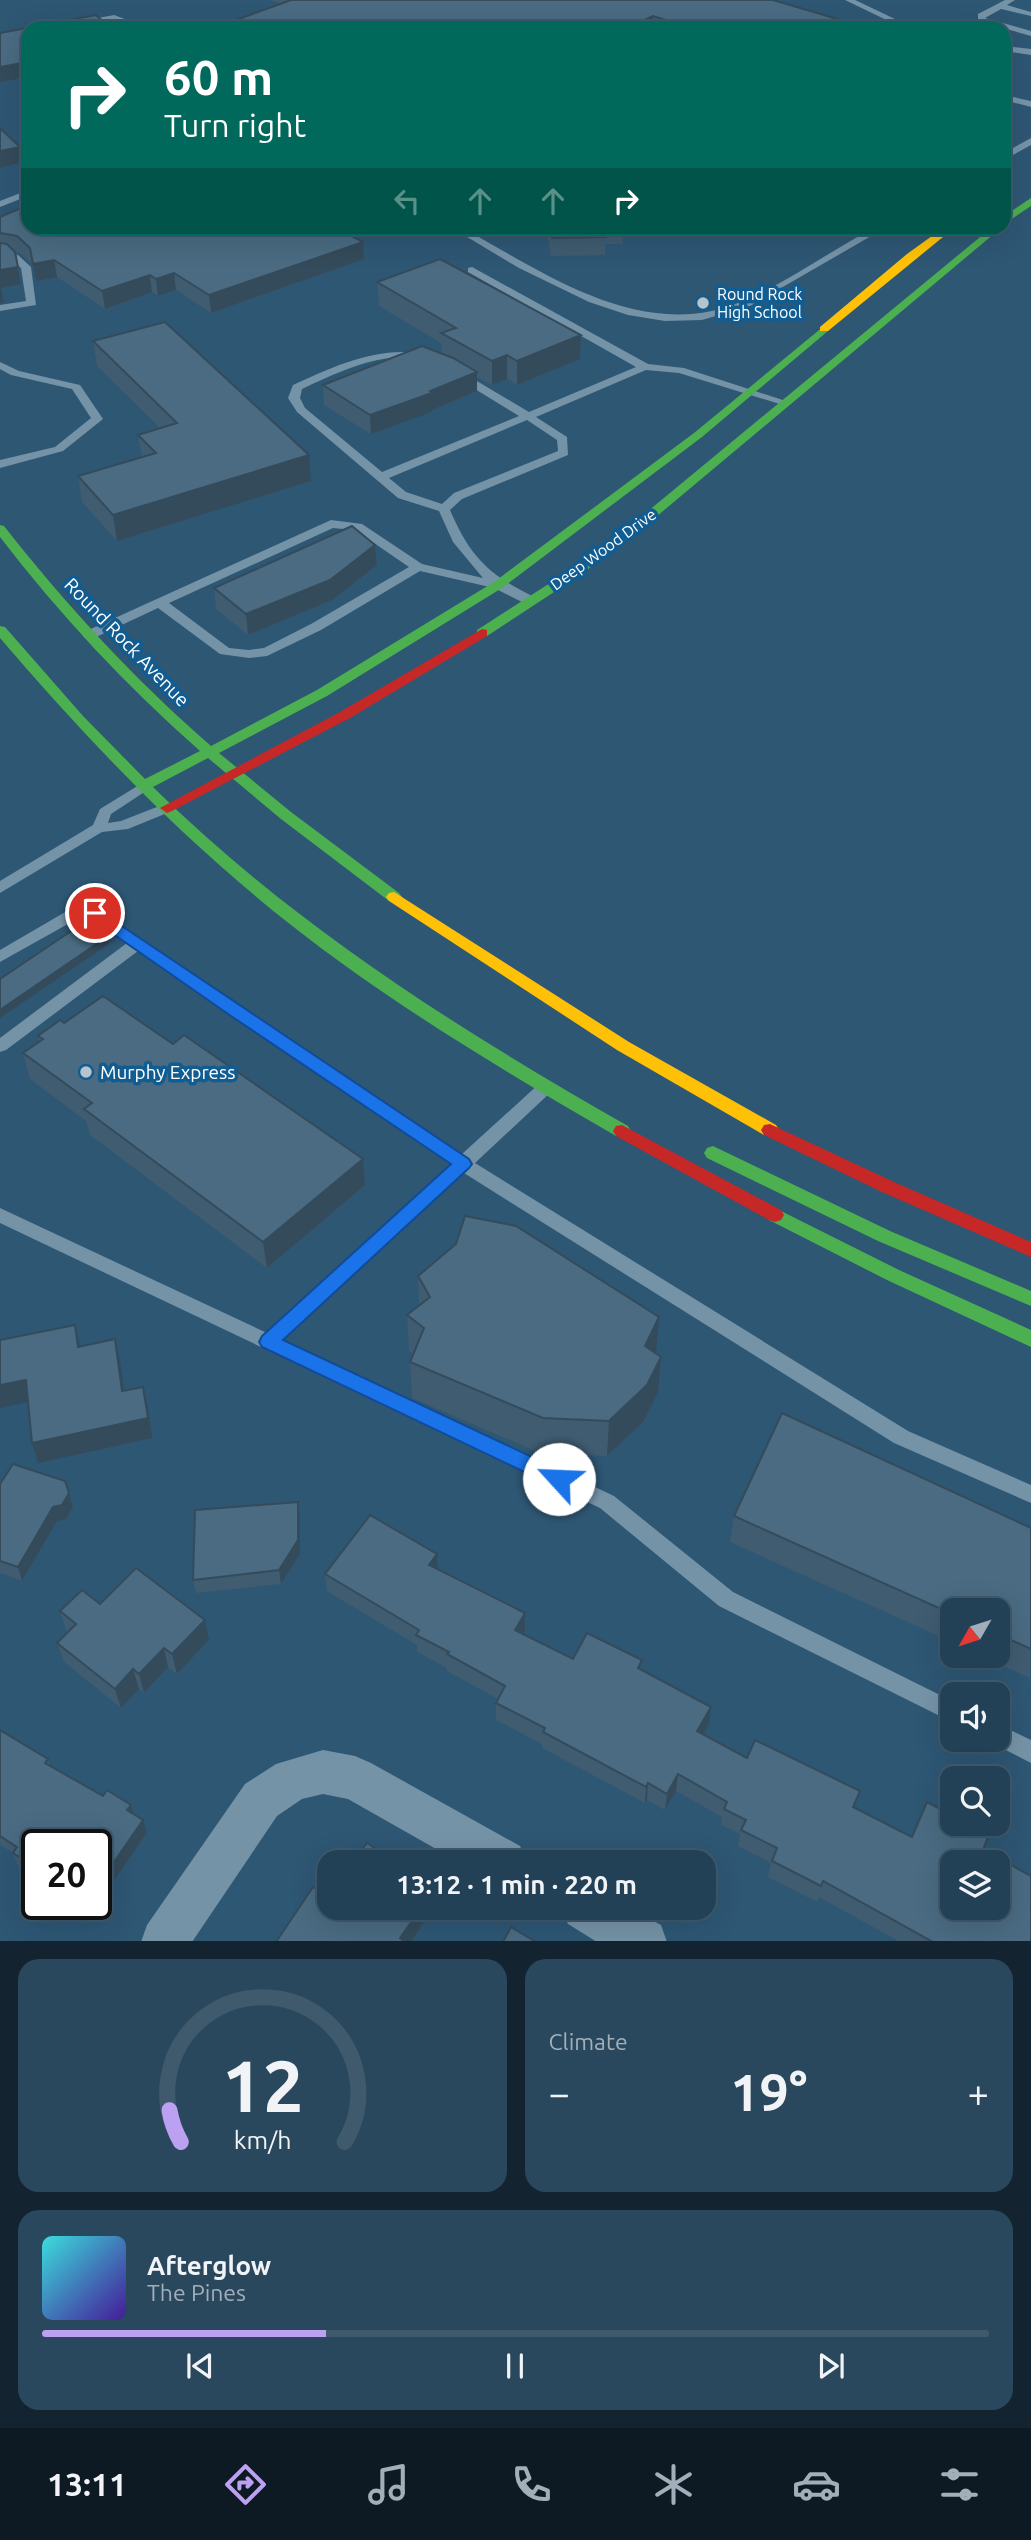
<!DOCTYPE html>
<html lang="en">
<head>
<meta charset="utf-8">
<style>
  body { margin:0; font-family:Ubuntu,sans-serif; background:#2a485d; color:#f1f3f6; height:100vh; display:flex; flex-direction:column; font-size:26px; white-space:nowrap }
  * { box-sizing:border-box; margin:0 }
  p { font-size:23px; color:#a2afba }
  .icon { flex:none; width:38px; height:38px; fill:none; stroke:currentColor; stroke-width:2; stroke-linecap:round; stroke-linejoin:round }
  .map { position:relative; height:1941px; overflow:hidden }
  .panel { display:flex; flex-direction:column; gap:18px; padding:18px; background:#132430; flex:1 }
  .panel>* { flex:none }
  .top-card { position:absolute; left:21px; top:21px; width:990px; height:214px; border-radius:21px; box-shadow:0 7px 28px #0002,0 0 0 2px #3f5a6d; background:#00695c; color:#fff; overflow:hidden }
  .needle { width:46px; rotate:231deg }
  .controls { position:absolute; left:940px; top:1598px; display:grid; gap:14px }
  .controls a { display:grid; place-items:center; width:70px; height:70px; border-radius:14px; background:#224157; box-shadow:0 7px 28px #0002,0 0 0 2px #3f5a6d; font-size:35px }
  .speed { position:absolute; left:21px; top:1829px; display:flex; gap:14px; font-size:35px; font-weight:700; text-align:center }
  .speed>* { display:grid; place-content:center; width:91px; height:91px; border-radius:50%; background:#224157; box-shadow:0 7px 28px #0002,0 0 0 2px #3f5a6d; line-height:1 }
  .speed .limit { border:4px solid #111; border-radius:10px; background:#fff; color:#111 }
  .pin { position:absolute; display:grid; place-items:center; width:60px; height:60px; color:#fff; margin:-30px; border:4px solid #fff; border-radius:50%; box-shadow:0 2px 7px #0007 }
  .me { position:absolute; width:77px; margin:-38px; rotate:295deg; stroke-linejoin:round; filter:drop-shadow(0 0 5px #0008) }
  .turn { display:flex; align-items:center; gap:24px; height:147px; padding:0 28px; font-size:32px }
  .turn .icon { width:91px; height:91px; stroke-width:2.5 }
  .turn b { display:block; font-size:49px; line-height:60px }
  .lanes { display:flex; align-items:center; height:66px; padding:0 28px; background:#0003; justify-content:center; gap:35px; direction:ltr }
  .lanes .off { opacity:.35 }
  .big { font-size:52px; font-weight:700; line-height:1.1 }
  .panel .card { flex:1; display:flex; flex-direction:column; justify-content:center; gap:10px; min-width:0; padding:0 24px; border-radius:21px; background:#2a485d }
  .panel .dial { align-items:center; gap:0 }
  .dial svg { height:182px; overflow:visible; fill:none; stroke:#3f5a6d; stroke-width:7; stroke-linecap:round; text-anchor:middle }
  .dial text { fill:#f1f3f6; stroke:none }
  .song { display:flex; align-items:center; gap:21px }
  .cover { width:84px; height:84px; border-radius:10px; background:linear-gradient(135deg,hsl(180 70% 55%),hsl(260 70% 35%)) }
  .played { height:7px; border-radius:4px; background:linear-gradient(90deg,#bca0f2 30%,#3f5a6d 30%) }
  .keys { display:flex; justify-content:space-around; direction:ltr }
  .heat { display:flex; justify-content:space-between; align-items:center; font-size:38px; direction:ltr }
  .panel .tiles { flex:1; display:grid; gap:18px; grid-template-columns:1fr 1fr }
  .card:last-child { grid-column:span 2 }
  .trip { position:absolute; left:317px; top:1850px; width:399px; height:70px; border-radius:21px; background:#224157; box-shadow:0 7px 28px #0002,0 0 0 2px #3f5a6d; font-weight:700; line-height:70px; text-align:center }
  .dock { display:flex; height:112px; justify-content:space-around; align-items:center; background:#0e1a23; color:#a2afba }
  .dock .icon { width:49px; height:49px }
  .dock .current { color:#bca0f2 }
  .dock b { font-size:32px; color:#f1f3f6 }
  .map>svg:first-child { display:block }
  .lines { fill:none; stroke-linecap:round; stroke-linejoin:round }
  .lane { fill:#7593a7; fill-rule:evenodd }
  .street { fill:#7593a7; fill-rule:evenodd }
  .fast { fill:#4caf50; fill-rule:evenodd }
  .slow { fill:#ffc107; fill-rule:evenodd }
  .jam { fill:#c62828; fill-rule:evenodd }
  .wall { fill:#405c70 }
  .shaded-wall { fill:#344b5b }
  .building { fill:#4a6b82; stroke:#344b5b; stroke-width:2; fill-rule:evenodd }
  .route { fill:#1a73e8; stroke:#114b97; stroke-width:2 }
  .poi-dot { fill:#b6c4ce; stroke:#115d91; stroke-width:2.5 }
  .labels { text-anchor:middle; stroke-width:7; stroke-linejoin:round; paint-order:stroke }
  .far-poi-label { font-size:16px; fill:#fff; stroke:#115d91; text-anchor:start }
  .far-street-label { font-size:16px; fill:#fff; stroke:#115d91 }
  .street-label { font-size:19px; fill:#fff; stroke:#115d91 }
  .poi-label { font-size:19px; fill:#fff; stroke:#115d91; text-anchor:start }
</style>
</head>
<body>
<div class="map">
<svg width="1031" height="1942" viewBox="0 0 1031 1942">
  <rect width="100%" height="100%" fill="#2e5774"/>
  <g class="lines">
    <!-- lane -->
    <g class="lane">
      <path d="M845 0H855L914 28H903Z"/>
      <path d="M1005 0H1015L1007 5 1031 12V16L1001 9 985 18 1031 31V36L978 21V14Z"/>
      <path d="M114 15 150 28C136 28 125 20 112 20 90 19 68 28 45 28Z"/>
      <path d="M1004 46 1031 49V55L1004 51Z"/>
      <path d="M1004 95 1031 101V107L1004 100Z"/>
      <path d="M1031 138V145L1004 160V153Z"/>
      <path d="M28 190V196L0 207V201Z"/>
      <path d="M452 228H463C546 274 644 344 743 301 788 282 830 251 874 228H885L750 306 702 320 665 321 628 315 589 302 519 268Z"/>
      <path d="M0 251 18 255 31 267 36 305 0 311V305L26 301 21 268 11 259 0 257Z"/>
      <path d="M472 267 648 364 684 368 792 403 786 406 679 373 646 370 536 417 567 437 568 455 462 499 450 510C470 557 490 576 536 598V604H526L494 588 420 571 321 630 267 656 249 658 220 654 158 608 94 638H84V632L331 520 362 524 422 564 483 578 453 542 439 511 398 498 297 412 288 398 293 385C337 365 381 344 430 355L431 357C422 363 402 357 389 358 358 362 330 376 302 389L300 398 305 408 382 472 519 416 457 378V374H465L529 412 636 367 468 272V268ZM527 420 557 440 558 451 454 493 442 504 406 492 389 478ZM333 528 355 530 409 567 311 624 264 648 249 650 229 648 169 603Z"/>
      <path d="M0 362 19 371 80 385 103 419 63 451 0 468V460L55 447 91 418 72 389 11 375 0 369Z"/>
      <path d="M144 782 149 783 151 786 149 789 111 814 108 823 121 821 167 803 174 808 172 811 128 829 102 832 0 893V881L93 825 100 809Z"/>
      <path d="M95 908 462 1154 540 1083H552L554 1087 552 1091 475 1163 908 1431 1031 1485V1503L894 1443 464 1173 283 1340 614 1496 733 1592 952 1701V1722L719 1606 600 1508 0 1223V1208L267 1333 451 1164 138 951 6 1050 0 1052V1038L127 943 92 918 75 920 0 962V950L67 911Z"/>
      <path d="M998 1724 1031 1740V1763L990 1742 989 1740H998Z"/>
    </g>
    <!-- street -->
    <g class="street">
      <path d="M323 1750 355 1756 371 1763 520 1846 527 1862H459L348 1799 323 1794 302 1799 277 1816 192 1942H141L147 1925 245 1784 276 1764Z"/>
      <path d="M561 1908H629L661 1925 667 1942H597L568 1924Z"/>
    </g>
    <!-- fast -->
    <g class="fast">
      <path d="M1031 198V206L1004 224V216Z"/>
      <path d="M991 228H1001L644 527 583 573 487 636H477V630L575 567 636 521Z"/>
      <path d="M824 326 829 329 828 331 702 437 502 588 327 696 219 753 291 812 399 893 402 897 399 901H389L281 819 208 758 153 787C294 926 458 1029 628 1126L631 1131 628 1136H616C504 1071 393 1005 291 925 183 840 89 742 0 638V626L5 627 83 716 145 779 200 751C126 686 60 615 0 537V525L4 526C67 606 134 679 211 746L317 690 494 582 694 433Z"/>
      <path d="M713 1146 890 1231 1031 1291V1306L878 1241 707 1158 704 1153 707 1148Z"/>
      <path d="M775 1208 899 1270 1031 1330V1347L887 1280 769 1220 766 1215 769 1210Z"/>
    </g>
    <!-- slow -->
    <g class="slow">
      <path d="M943 228H954L828 331H820V327L907 254Z"/>
      <path d="M394 892 629 1042 776 1125 779 1130 776 1135H764L617 1050 389 901 386 897 389 893Z"/>
    </g>
    <!-- jam -->
    <g class="jam">
      <path d="M482 629 487 630V636L350 718 172 811 167 813 160 808 340 712Z"/>
      <path d="M770 1124 894 1182 1031 1242V1257L882 1192 764 1135 761 1130 764 1125Z"/>
      <path d="M622 1125 781 1210 784 1215 781 1220 775 1222 769 1220 616 1136 613 1131 616 1126Z"/>
    </g>
  </g>
  <!-- wall -->
  <g class="wall">
    <path d="M270 0H773L868 28H228V23L281 4Z"/>
    <path d="M0 217 364 259 211 313 176 290 158 296 152 292 105 309 57 277 36 281 33 265 20 253 16 252 21 284 1 288 4 302 0 304Z"/>
    <path d="M546 228H623V244H605V255L551 256Z"/>
    <path d="M377 282 581 335 580 359 517 385 507 379 492 385 477 377V391L432 410V412L371 434 324 405 323 385 442 354 441 343 379 306Z"/>
    <path d="M93 341 311 481 117 541 82 502 78 476 142 457 138 435 160 428 97 366Z"/>
    <path d="M375 545 377 565 332 600 248 635 216 609 214 588Z"/>
    <path d="M64 1023 173 1044 363 1159 365 1185 267 1268 90 1135 86 1121 30 1079 23 1053 39 1042 38 1036Z"/>
    <path d="M418 1276 656 1354 661 1357 658 1393 644 1421 607 1456 542 1454 412 1398 410 1362 414 1354 409 1351 407 1315 419 1305Z"/>
    <path d="M0 1484 69 1493 73 1507 66 1519 57 1521 22 1581 0 1573Z"/>
    <path d="M300 1516V1554L281 1584 196 1593 193 1580Z"/>
    <path d="M734 1516 1031 1528 1030 1678 981 1656H998V1610H952V1642L730 1542Z"/>
    <path d="M437 1554V1569L525 1613V1631L523 1634 573 1659 641 1670 709 1724 703 1734 747 1758 855 1808 912 1837 983 1850 1031 1942H900L819 1897 817 1902 768 1877 771 1863 738 1846 740 1834 721 1825 722 1817 676 1791 665 1810 647 1800 645 1803 542 1748V1744L496 1720V1703L498 1699 447 1671V1668L417 1652V1645L327 1591 325 1574Z"/>
    <path d="M100 1604 209 1640 177 1674 168 1667 144 1693 139 1689 121 1708 64 1662 57 1643 68 1632 66 1630 60 1611Z"/>
    <path d="M0 1730 48 1759 50 1765 103 1796 131 1805 134 1814 147 1833 91 1914 77 1904H96L37 1844V1877L18 1866 13 1853 0 1845Z"/>
  </g>
  <!-- shaded-wall -->
  <g class="shaded-wall">
    <path d="M653 16V28H627Z"/>
    <path d="M28 62V77L0 82V67Z"/>
    <path d="M20 147 22 162 0 168V151Z"/>
    <path d="M363 242 364 259 211 313 209 295Z"/>
    <path d="M15 252 21 284 1 288 4 302 0 304V270Z"/>
    <path d="M54 260 57 277 36 281 33 264Z"/>
    <path d="M174 273 176 290 158 296 156 279Z"/>
    <path d="M150 275 152 292 105 309 102 291Z"/>
    <path d="M581 335 580 359 517 385V361Z"/>
    <path d="M507 355V379L492 385V361Z"/>
    <path d="M477 372V391L432 410V412L371 434 370 415Z"/>
    <path d="M309 455 311 481 117 541 113 515Z"/>
    <path d="M375 545 377 565 332 600 248 635 246 614Z"/>
    <path d="M108 936 109 944 0 1018V1010Z"/>
    <path d="M363 1159 365 1185 267 1268 263 1242Z"/>
    <path d="M659 1317 656 1353 645 1346Z"/>
    <path d="M75 1325 80 1346 83 1368 78 1347Z"/>
    <path d="M115 1339 120 1360 127 1412 122 1391Z"/>
    <path d="M661 1357 658 1393 644 1421 607 1456 609 1421Z"/>
    <path d="M26 1380 32 1401 0 1408V1385Z"/>
    <path d="M143 1387 148 1407 152 1438 38 1463 32 1443Z"/>
    <path d="M69 1493 73 1507 66 1519 57 1521 22 1581 18 1567 53 1507Z"/>
    <path d="M298 1502 300 1516V1554L281 1584 279 1570Z"/>
    <path d="M437 1554 438 1572 429 1565Z"/>
    <path d="M525 1613V1631L515 1647V1630Z"/>
    <path d="M205 1620 209 1640 177 1674 172 1654Z"/>
    <path d="M164 1648 168 1667 144 1693 139 1674Z"/>
    <path d="M133 1669 139 1689 121 1708 115 1689Z"/>
    <path d="M711 1707 709 1724 695 1748 697 1731Z"/>
    <path d="M678 1774 676 1791 665 1810 667 1794Z"/>
    <path d="M648 1783 647 1800 645 1803 646 1787Z"/>
    <path d="M131 1805 135 1817 127 1810Z"/>
    <path d="M143 1820 147 1833 91 1914 88 1904H96V1888Z"/>
    <path d="M421 1908H433L411 1942H401L400 1938Z"/>
  </g>
  <!-- building -->
  <g class="building">
    <path d="M291 0H773L868 28H692L653 16 627 28H364L361 27 359 28H243L228 23Z"/>
    <path d="M96 15 110 28H28V62L0 67V33Z"/>
    <path d="M0 128 20 147 0 151Z"/>
    <path d="M28 205V228H337L363 242 209 295 174 273 156 279 150 275 102 291 54 260 33 264 30 248 17 236 0 233V217Z"/>
    <path d="M550 228H604L606 237 552 238Z"/>
    <path d="M0 243 7 244 15 252 18 267 0 270Z"/>
    <path d="M440 259 581 335 517 361 507 355 492 361 441 333 456 328 377 282Z"/>
    <path d="M165 322 309 455 113 515 78 476 156 453 138 435 177 423 93 341Z"/>
    <path d="M422 346 453 358 477 372 430 391 432 393 370 415 323 385Z"/>
    <path d="M352 526 375 545 330 580 246 614 214 588Z"/>
    <path d="M86 921 108 936 0 1010V979Z"/>
    <path d="M103 996 173 1044 184 1035 363 1159 263 1242 84 1109 92 1103 23 1053 43 1039 38 1036 60 1020 64 1023Z"/>
    <path d="M465 1216 516 1226 659 1317 645 1346 661 1357 647 1385 609 1421 543 1418 410 1362 424 1328 407 1315 430 1297 418 1276 456 1244Z"/>
    <path d="M75 1325 78 1347 115 1339 122 1391 143 1387 148 1418 32 1443 26 1380 0 1385V1340Z"/>
    <path d="M782 1413 1031 1528V1649L998 1634V1610H952V1614L734 1516Z"/>
    <path d="M13 1464 65 1481 69 1493 62 1505 53 1507 18 1567 0 1561V1484Z"/>
    <path d="M298 1502V1540L279 1570 193 1580 195 1510Z"/>
    <path d="M370 1515 437 1554 429 1565 525 1613 515 1630 573 1659 587 1633 642 1660 638 1668 711 1707 697 1731 747 1758 755 1740 860 1791 853 1807 912 1837 927 1802 952 1815V1824H969L989 1834 983 1850 1031 1876V1942H933L823 1881 821 1886 772 1861 777 1848 741 1830 746 1820 724 1809 727 1802 678 1774 667 1794 648 1783 646 1787 543 1732 545 1728 496 1703 505 1686 447 1654 449 1652 416 1635 419 1630 325 1574ZM952 1862H998V1908H952Z"/>
    <path d="M136 1568 205 1620 172 1654 164 1648 139 1674 133 1669 115 1689 57 1643 76 1624 60 1611 82 1590 100 1604Z"/>
    <path d="M0 1730 48 1759 45 1763 103 1796 107 1790 131 1805 127 1810 143 1820 96 1888V1844H37V1868L13 1853 17 1847 0 1836Z"/>
    <path d="M367 1843 396 1862H353Z"/>
    <path d="M313 1887 329 1897V1908H421L400 1938 405 1942H276Z"/>
    <path d="M511 1927 536 1942H503Z"/>
  </g>
  <!-- route -->
  <path class="route" d="M95 908 469 1159 472 1164 469 1168 283 1340 566 1473 569 1479 566 1485 559 1488 552 1485 262 1347 259 1342 262 1336 451 1164 231 1016 89 917 87 913Z"/>
  <!-- markers -->
  <g class="poi-dot">
    <circle cx="703" cy="303" r="7"/>
    <circle cx="86" cy="1072" r="7"/>
  </g>
  <g class="labels">
    <!-- far-poi labels -->
    <g class="far-poi-label">
      <text x="717" y="300">Round Rock<tspan x="717" dy="18">High School</tspan></text>
    </g>
    <!-- far-street labels -->
    <g class="far-street-label">
      <text transform="translate(603 549) rotate(-36)" y="6">Deep Wood Drive</text>
    </g>
    <!-- street labels -->
    <g class="street-label">
      <text transform="translate(127 642) rotate(46)" y="7">Round Rock Avenue</text>
    </g>
    <!-- poi labels -->
    <g class="poi-label">
      <text x="100" y="1079">Murphy Express</text>
    </g>
  </g>
</svg>
<div class="controls">
<a><svg class="needle" viewBox="-14 -14 28 28"><path d="M0-13l5 13h-10z" fill="#e53935"/><path d="M0 13l5-13h-10z" fill="#a2afba"/></svg></a>
<a><svg class="icon" aria-label="sound" viewBox="0 0 24 24"><path d="M4 9h4l5-4v14l-5-4H4zM17 9q2 3 0 6"/></svg></a>
<a><svg class="icon" aria-label="search" viewBox="0 0 24 24"><circle cx="10" cy="10" r="6"/><path d="M15 15l6 6"/></svg></a>
<a><svg class="icon" aria-label="layers" viewBox="0 0 24 24"><path d="M12 4l9 5-9 5-9-5zM3 14l9 5 9-5"/></svg></a>
</div>
<div class="speed"><div class="limit">20</div></div>
<div class="pin" style="left:95px;top:913px;background:#d93025"><svg class="icon" aria-label="arrive" viewBox="0 0 24 24"><path d="M6 21V4h12l-3 4 3 4H6"/></svg></div>
<svg class="me" style="left:559px;top:1479px" viewBox="-20 -20 40 40"><circle r="19" fill="#fff"/><path d="M0-13L10 11 0 6-10 11z" fill="#1a73e8"/></svg>
<div class="trip">13:12 · 1 min · 220 m</div>
<div class="top-card">
<div class="turn"><svg class="icon" aria-label="right" viewBox="0 0 24 24"><path d="M7 20v-9h11M14 6l5 5-5 5"/></svg><div><b>60 m</b>Turn right</div></div>
<div class="lanes"><svg class="icon off" aria-label="left" viewBox="0 0 24 24"><path d="M17 20v-9H6M10 6l-5 5 5 5"/></svg><svg class="icon off" aria-label="ahead" viewBox="0 0 24 24"><path d="M12 20V5M6 11l6-6 6 6"/></svg><svg class="icon off" aria-label="ahead" viewBox="0 0 24 24"><path d="M12 20V5M6 11l6-6 6 6"/></svg><svg class="icon" aria-label="right" viewBox="0 0 24 24"><path d="M7 20v-9h11M14 6l5 5-5 5"/></svg></div>
</div>
</div>
<section class="panel">
<div class="tiles">
<div class="card dial"><svg viewBox="0 0 100 80">
<path d="M14 69A42 42 0 1 1 86 69"/>
<path d="M14 69A42 42 0 0 1 9 55" stroke="#bca0f2"/>
<text x="50" y="56" font-size="32" font-weight="700">12</text>
<text x="50" y="72" font-size="11">km/h</text>
</svg></div>
<div class="card"><p>Climate</p>
<div class="heat"><a>−</a><b class="big">19°</b><a>+</a></div>
</div>
<div class="card">
<div class="song"><i class="cover"></i><div><b>Afterglow</b><p>The Pines</p></div></div>
<div class="played"></div>
<div class="keys"><svg class="icon" aria-label="previous" viewBox="0 0 24 24"><path d="M18 5L8 12l10 7zM5 5v14"/></svg><svg class="icon" aria-label="pause" viewBox="0 0 24 24"><path d="M8 5v14M16 5v14"/></svg><svg class="icon" aria-label="next" viewBox="0 0 24 24"><path d="M6 5l10 7-10 7zM19 5v14"/></svg></div>
</div>
</div>
</section>
<nav class="dock">
<b>13:11</b>
<svg class="icon current" aria-label="directions" viewBox="0 0 24 24"><path d="M12 3l9 9-9 9-9-9zM9 14v-3h6M13 9l2 2-2 2"/></svg>
<svg class="icon" aria-label="music" viewBox="0 0 24 24"><path d="M9 18V5l10-2v13"/><circle cx="6" cy="18" r="3"/><circle cx="16" cy="16" r="3"/></svg>
<svg class="icon" aria-label="phone" viewBox="0 0 24 24"><path d="M5 4h4l2 5-3 2q2 4 5 5l2-3 5 2v4C11 20 4 13 5 4z"/></svg>
<svg class="icon" aria-label="climate" viewBox="0 0 24 24"><path d="M12 3v18M4 7l16 10M4 17L20 7"/></svg>
<svg class="icon" aria-label="car" viewBox="0 0 24 24"><path d="M5 17H2v-5l4-1 3-4h7l3 4 3 1v5h-3M9 17h6M6 11h13"/><circle cx="7" cy="17" r="2"/><circle cx="17" cy="17" r="2"/></svg>
<svg class="icon" aria-label="filters" viewBox="0 0 24 24"><path d="M4 7h16M4 17h16"/><circle cx="9" cy="7" r="2"/><circle cx="15" cy="17" r="2"/></svg>
</nav>
</body>
</html>
